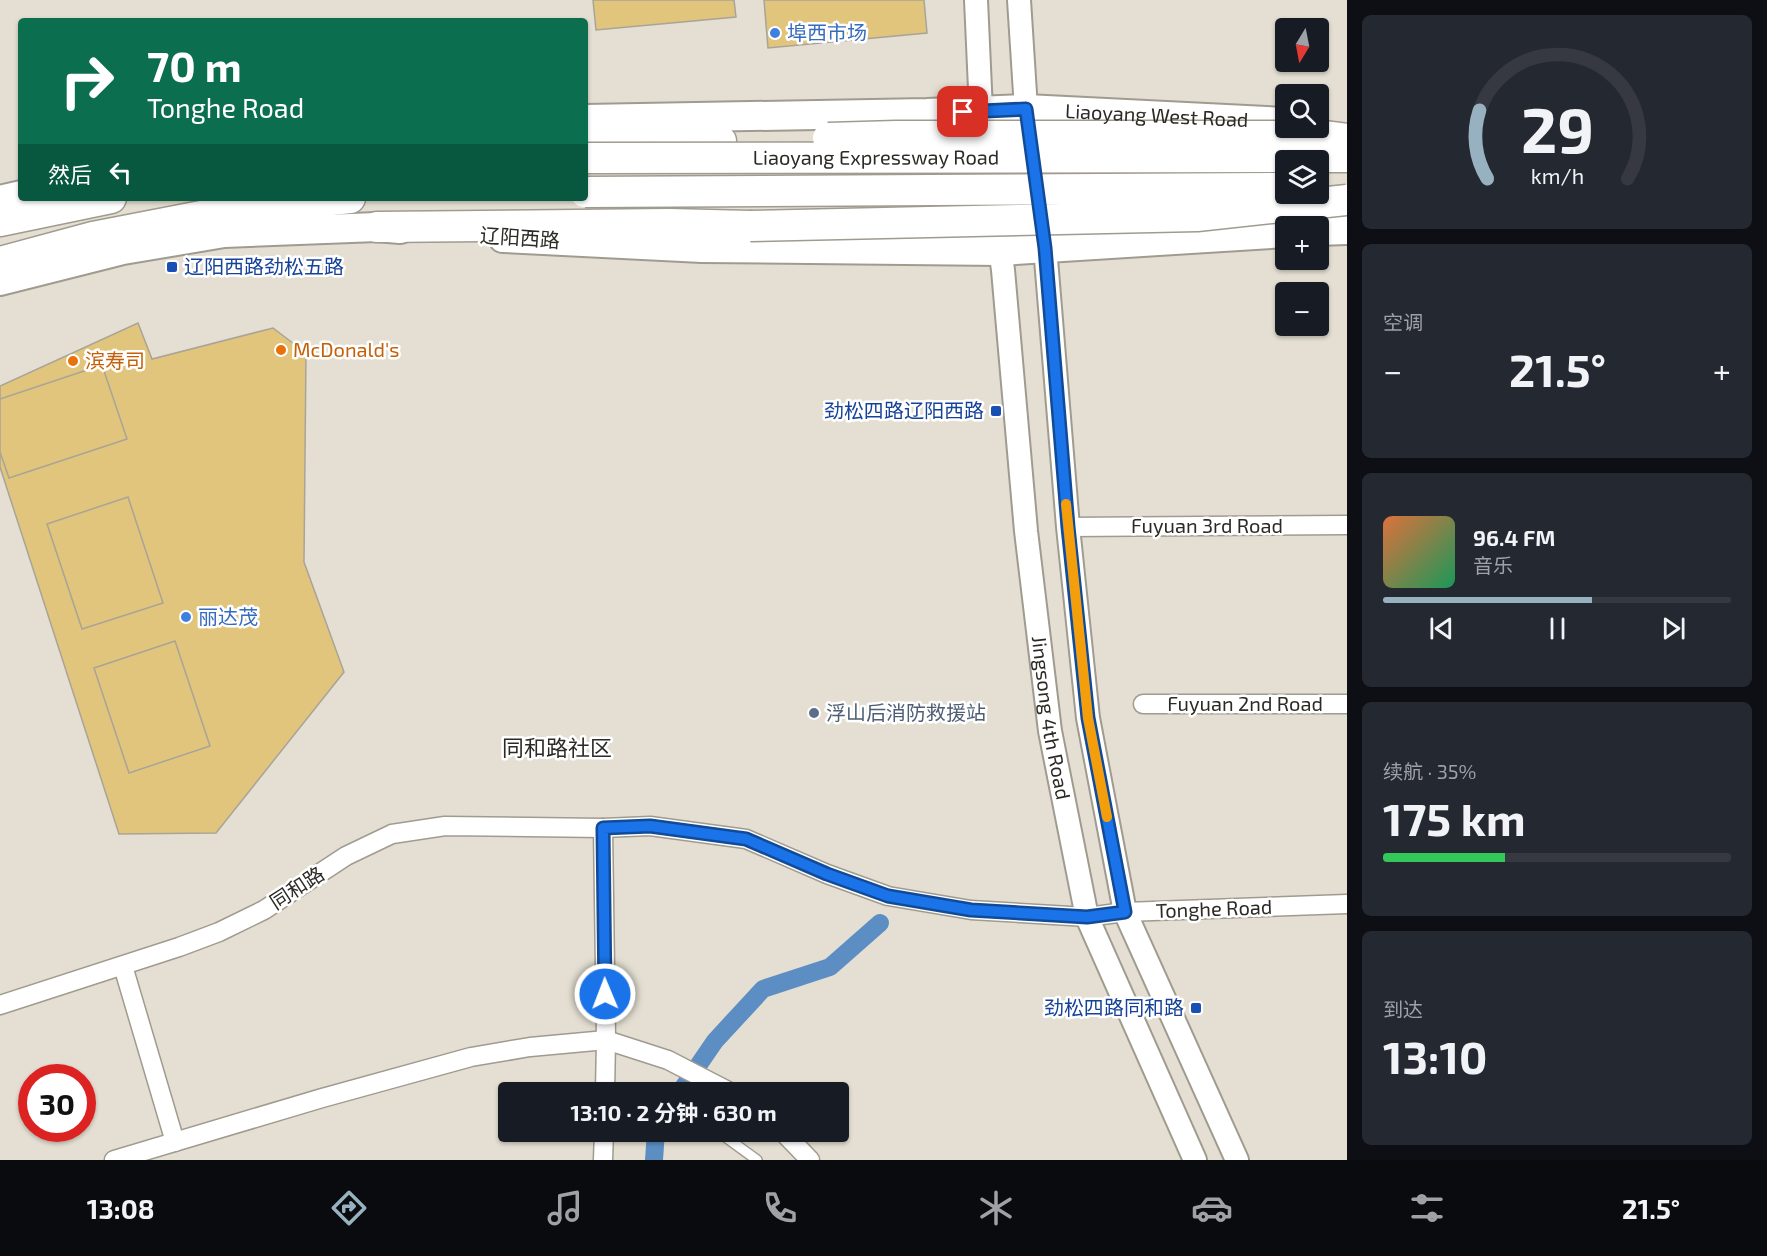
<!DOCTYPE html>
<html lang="zh">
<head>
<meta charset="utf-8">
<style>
  body { margin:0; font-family:"Exo 2","Noto Sans SC",sans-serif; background:#242831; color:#f1f3f6; height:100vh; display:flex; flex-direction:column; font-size:22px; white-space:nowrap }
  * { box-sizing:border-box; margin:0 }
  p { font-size:20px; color:#9ea1a6 }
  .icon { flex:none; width:33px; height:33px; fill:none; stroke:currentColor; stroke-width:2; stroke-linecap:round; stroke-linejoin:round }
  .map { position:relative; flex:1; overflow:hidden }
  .drawer { display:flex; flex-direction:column; gap:15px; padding:15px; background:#0d0f14; width:420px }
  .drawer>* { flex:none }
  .guide { position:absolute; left:18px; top:18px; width:570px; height:183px; border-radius:6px; box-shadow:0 2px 4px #0004; background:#0b6e4f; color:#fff; overflow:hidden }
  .needle { width:39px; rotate:190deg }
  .tools { position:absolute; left:1275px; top:18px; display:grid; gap:12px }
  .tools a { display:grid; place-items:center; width:54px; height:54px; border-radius:6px; background:#171b24; box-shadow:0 2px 4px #0004; font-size:30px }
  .speed { position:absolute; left:18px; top:1064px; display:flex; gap:12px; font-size:30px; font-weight:700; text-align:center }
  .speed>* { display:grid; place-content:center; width:78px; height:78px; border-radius:50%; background:#171b24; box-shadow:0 2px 4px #0004; line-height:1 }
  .speed .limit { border:9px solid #d22; background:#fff; color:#111 }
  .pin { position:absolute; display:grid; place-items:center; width:51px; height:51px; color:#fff; margin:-26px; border-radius:12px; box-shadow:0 3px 9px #0006 }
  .me { position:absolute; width:66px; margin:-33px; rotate:359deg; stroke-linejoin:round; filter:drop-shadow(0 0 4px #0008) }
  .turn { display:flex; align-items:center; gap:21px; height:126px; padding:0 30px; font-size:27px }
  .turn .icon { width:78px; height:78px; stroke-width:2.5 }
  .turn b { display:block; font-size:42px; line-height:51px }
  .then { display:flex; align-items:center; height:57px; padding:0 30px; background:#0003; gap:12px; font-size:22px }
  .big { font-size:45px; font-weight:700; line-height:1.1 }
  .drawer .widget { flex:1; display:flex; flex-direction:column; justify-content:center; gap:9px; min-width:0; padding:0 21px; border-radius:9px; background:#242831 }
  .drawer .dial { align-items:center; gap:0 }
  .dial svg { height:156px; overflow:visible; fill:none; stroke:#363941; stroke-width:7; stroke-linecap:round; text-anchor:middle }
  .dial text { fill:#f1f3f6; stroke:none }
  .song { display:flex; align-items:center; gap:18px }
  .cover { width:72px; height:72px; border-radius:9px; background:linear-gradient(135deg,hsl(20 70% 55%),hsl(150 70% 35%)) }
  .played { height:6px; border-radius:3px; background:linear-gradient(90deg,#98b1c0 60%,#363941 60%) }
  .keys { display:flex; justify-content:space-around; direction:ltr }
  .heat { display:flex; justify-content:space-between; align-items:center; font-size:33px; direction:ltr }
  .charge { height:9px; border-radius:4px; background:linear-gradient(90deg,#34c759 35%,#363941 0) }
  .trip { position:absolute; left:498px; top:1082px; width:351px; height:60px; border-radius:6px; background:#171b24; box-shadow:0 2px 4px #0004; font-weight:700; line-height:60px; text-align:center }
  .tab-bar { display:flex; height:96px; justify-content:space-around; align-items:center; background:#090b0e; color:#9ea1a6 }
  .tab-bar .icon { width:42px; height:42px }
  .tab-bar .active { color:#98b1c0 }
  .tab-bar b { font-size:27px; color:#f1f3f6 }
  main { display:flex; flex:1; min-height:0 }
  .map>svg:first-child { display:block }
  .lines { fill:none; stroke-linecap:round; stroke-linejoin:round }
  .canal { stroke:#5c8ec4; stroke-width:18 }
  .building { fill:#e1c57c; stroke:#a9a498; stroke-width:1.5 }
  .service-casing { stroke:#a09b8f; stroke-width:12 }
  .minor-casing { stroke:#a09b8f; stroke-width:21 }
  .tertiary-casing { stroke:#a09b8f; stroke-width:26 }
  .primary-casing { stroke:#a09b8f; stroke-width:32 }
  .trunk-casing { stroke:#a09b8f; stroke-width:33 }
  .service { stroke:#fff; stroke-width:9 }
  .minor { stroke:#fff; stroke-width:18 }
  .tertiary { stroke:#fff; stroke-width:22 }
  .primary { stroke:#fff; stroke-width:28 }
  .trunk { stroke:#fff; stroke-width:30 }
  .trunk-bridge-casing { stroke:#a09b8f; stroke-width:33; stroke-linecap:butt }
  .trunk-bridge { stroke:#fff; stroke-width:30 }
  .route-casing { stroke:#114b97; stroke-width:15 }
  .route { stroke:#1a73e8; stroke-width:10 }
  .slow { stroke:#f59e0b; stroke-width:10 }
  .shop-dot { fill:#3f7fe0; stroke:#fff; stroke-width:2 }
  .transit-dot { fill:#1a4fb4; stroke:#fff; stroke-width:2 }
  .food-dot { fill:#e8710a; stroke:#fff; stroke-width:2 }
  .service-dot { fill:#5c6f8a; stroke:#fff; stroke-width:2 }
  .labels { text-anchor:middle; stroke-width:5; stroke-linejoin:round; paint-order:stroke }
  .shop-label { font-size:20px; fill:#366cbe; stroke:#fff; text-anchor:start }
  .street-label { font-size:20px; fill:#2c2a25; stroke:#fff }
  .transit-label { font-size:20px; fill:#164399; stroke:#fff; text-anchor:end }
  .food-label { font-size:20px; fill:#c56008; stroke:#fff; text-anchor:start }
  .service-label { font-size:20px; fill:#4e5e75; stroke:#fff; text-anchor:start }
  .quarter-label { font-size:22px; fill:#2c2a25; stroke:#fff }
</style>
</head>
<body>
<main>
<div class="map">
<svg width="1347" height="1160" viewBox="0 0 1347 1160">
  <rect width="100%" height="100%" fill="#e4dfd2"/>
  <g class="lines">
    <!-- canal -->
    <g class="canal">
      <path d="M680 1092 715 1041 763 989 830 967 880 923"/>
      <path d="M654 1160 656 1131"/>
    </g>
  </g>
  <!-- building -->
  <g class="building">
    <path d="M593 0H734L736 17 596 30Z"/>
    <path d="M764 0H924L927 33 768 48Z"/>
    <path d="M138 323 152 359 273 328 306 353 304 562 344 672 216 833 119 834 0 467V386Z"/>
    <path d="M102 365 127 439 9 478 0 452V399Z"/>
    <path d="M128 497 163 603 82 629 47 524Z"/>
    <path d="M175 641 210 746 129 773 94 668Z"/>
  </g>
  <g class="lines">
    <defs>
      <path id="service" d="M720 1131V1133L757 1160"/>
      <g id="minor">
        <path d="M1068 527 1347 525"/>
        <path d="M1143 704H1347"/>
        <path d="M603 828 606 1040 605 1092"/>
        <path d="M123 966 175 1142"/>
        <path d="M0 1005 179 947 219 932 264 910 346 856 392 834 445 826 603 828 650 826 746 839 827 874 888 896 971 910 1087 917 1125 912 1347 904"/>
        <path d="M782 1131 810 1160"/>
        <path d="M114 1160 322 1098 471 1057 530 1047 606 1040 668 1060 730 1092"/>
        <path d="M603 1160 604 1131"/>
      </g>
      <g id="tertiary">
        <path id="s1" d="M976 0 981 111 1003 270 1026 531 1050 731 1087 917 1195 1160"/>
        <path d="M1019 0 1026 109 1045 247 1068 527 1088 718 1125 912 1237 1160"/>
      </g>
      <g id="primary">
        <path id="s2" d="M585 119 927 113 1026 109 1286 122"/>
        <path d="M0 200 21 195"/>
        <path d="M1318 231 1347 230"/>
        <path d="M503 238 702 248 1000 251 1286 233"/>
        <path d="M0 281 123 250 224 233 377 227 400 229"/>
      </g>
      <g id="trunk">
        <path d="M585 141 634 143 721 141"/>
        <path d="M0 221 111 198"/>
        <path d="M377 227 669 224 750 226"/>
        <path d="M0 262 93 237 222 212 350 198"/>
      </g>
    </defs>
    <!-- service casing -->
    <use href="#service" class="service-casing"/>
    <!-- minor casing -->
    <use href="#minor" class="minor-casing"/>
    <!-- tertiary casing -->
    <use href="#tertiary" class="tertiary-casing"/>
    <!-- primary casing -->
    <use href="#primary" class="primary-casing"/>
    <!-- trunk casing -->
    <use href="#trunk" class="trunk-casing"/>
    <!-- service -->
    <use href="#service" class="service"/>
    <!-- minor -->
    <use href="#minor" class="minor"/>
    <!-- tertiary -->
    <use href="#tertiary" class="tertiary"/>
    <!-- primary -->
    <use href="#primary" class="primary"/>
    <!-- trunk -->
    <use href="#trunk" class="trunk"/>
    <defs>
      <g id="trunk-bridge">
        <path d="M828 138 896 136H1325L1347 139"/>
        <path id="s3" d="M585 158 1347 157"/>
        <path d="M585 192 1286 188"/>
        <path d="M750 226 1197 216 1347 200"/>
      </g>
    </defs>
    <!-- trunk-bridge casing -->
    <use href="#trunk-bridge" class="trunk-bridge-casing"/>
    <!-- trunk-bridge -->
    <use href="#trunk-bridge" class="trunk-bridge"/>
  </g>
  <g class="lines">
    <defs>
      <path id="route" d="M605 994 603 828 650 826 746 839 827 874 888 896 971 910 1087 917 1125 912 1088 718 1068 527 1045 248 1026 109 963 112"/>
    </defs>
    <!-- route casing -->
    <use href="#route" class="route-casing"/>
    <!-- route -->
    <use href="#route" class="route"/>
    <!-- slow -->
    <path class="slow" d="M1066 504 1088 718 1107 817"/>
  </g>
  <!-- markers -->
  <g class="shop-dot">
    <circle cx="775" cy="33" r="6"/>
    <circle cx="186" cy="617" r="6"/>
  </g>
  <g class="transit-dot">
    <rect x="166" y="261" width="12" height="12" rx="3"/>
    <rect x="990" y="405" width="12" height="12" rx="3"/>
    <rect x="1190" y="1002" width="12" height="12" rx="3"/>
  </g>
  <g class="food-dot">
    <circle cx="281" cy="350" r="6"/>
    <circle cx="73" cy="361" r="6"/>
  </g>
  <circle class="service-dot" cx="814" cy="713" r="6"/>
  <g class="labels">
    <!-- shop labels -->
    <g class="shop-label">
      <text x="787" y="40">埠西市场</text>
      <text x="198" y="624">丽达茂</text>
    </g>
    <!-- street labels -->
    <g class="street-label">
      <text dy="7" stroke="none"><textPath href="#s2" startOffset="572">Liaoyang West Road</textPath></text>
      <text dy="7" stroke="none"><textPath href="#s3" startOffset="291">Liaoyang Expressway Road</textPath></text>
      <text transform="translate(520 238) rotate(4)" y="7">辽阳西路</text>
      <text x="1207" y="533">Fuyuan 3rd Road</text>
      <text x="1245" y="711">Fuyuan 2nd Road</text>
      <text dy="7" stroke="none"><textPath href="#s1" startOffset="722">Jingsong 4th Road</textPath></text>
      <text transform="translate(297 888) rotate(-33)" y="7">同和路</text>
      <text transform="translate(1214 909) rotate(-2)" y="7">Tonghe Road</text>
    </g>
    <!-- transit labels -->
    <g class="transit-label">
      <text x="184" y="274" text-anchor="start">辽阳西路劲松五路</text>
      <text x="984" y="418">劲松四路辽阳西路</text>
      <text x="1184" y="1015">劲松四路同和路</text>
    </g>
    <!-- food labels -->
    <g class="food-label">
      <text x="293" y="357">McDonald's</text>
      <text x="85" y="368">滨寿司</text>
    </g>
    <!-- service labels -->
    <g class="service-label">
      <text x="826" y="720">浮山后消防救援站</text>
    </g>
    <!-- quarter labels -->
    <g class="quarter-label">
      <text x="557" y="756">同和路社区</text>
    </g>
  </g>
</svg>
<div class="tools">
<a><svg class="needle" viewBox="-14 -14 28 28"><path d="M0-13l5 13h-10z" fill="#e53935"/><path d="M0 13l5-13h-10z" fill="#9ea1a6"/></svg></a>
<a><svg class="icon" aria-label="search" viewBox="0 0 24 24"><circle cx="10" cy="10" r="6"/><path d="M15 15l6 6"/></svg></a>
<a><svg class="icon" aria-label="layers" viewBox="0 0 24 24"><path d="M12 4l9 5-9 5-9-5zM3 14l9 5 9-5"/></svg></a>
<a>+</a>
<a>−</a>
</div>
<div class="speed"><div class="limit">30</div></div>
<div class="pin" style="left:963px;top:112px;background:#d93025"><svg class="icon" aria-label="arrive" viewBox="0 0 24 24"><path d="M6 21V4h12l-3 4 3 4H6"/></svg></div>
<svg class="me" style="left:605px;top:994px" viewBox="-20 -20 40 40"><circle r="17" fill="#1a73e8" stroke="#fff" stroke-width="3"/><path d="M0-11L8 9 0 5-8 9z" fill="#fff"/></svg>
<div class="trip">13:10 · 2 分钟 · 630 m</div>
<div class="guide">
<div class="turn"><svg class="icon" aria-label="right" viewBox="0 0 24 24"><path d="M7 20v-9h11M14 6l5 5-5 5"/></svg><div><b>70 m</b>Tonghe Road</div></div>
<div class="then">然后<svg class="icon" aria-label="left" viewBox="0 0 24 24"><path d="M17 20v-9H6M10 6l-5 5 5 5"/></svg></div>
</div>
</div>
<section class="drawer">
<div class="widget dial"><svg viewBox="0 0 100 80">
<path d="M14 69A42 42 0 1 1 86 69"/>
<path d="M14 69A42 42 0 0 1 10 34" stroke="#98b1c0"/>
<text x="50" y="56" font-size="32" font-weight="700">29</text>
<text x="50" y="72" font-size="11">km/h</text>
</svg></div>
<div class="widget"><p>空调</p>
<div class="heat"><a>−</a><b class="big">21.5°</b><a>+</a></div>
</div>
<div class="widget">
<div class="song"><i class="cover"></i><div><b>96.4 FM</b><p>音乐</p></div></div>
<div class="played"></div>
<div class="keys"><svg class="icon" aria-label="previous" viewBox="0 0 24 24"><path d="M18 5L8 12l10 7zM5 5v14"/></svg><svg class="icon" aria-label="pause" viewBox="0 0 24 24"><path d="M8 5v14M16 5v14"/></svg><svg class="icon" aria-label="next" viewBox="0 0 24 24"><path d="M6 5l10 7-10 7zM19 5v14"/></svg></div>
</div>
<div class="widget"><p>续航 · 35%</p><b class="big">175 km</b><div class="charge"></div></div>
<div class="widget"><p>到达</p><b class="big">13:10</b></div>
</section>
</main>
<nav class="tab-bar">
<b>13:08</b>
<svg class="icon active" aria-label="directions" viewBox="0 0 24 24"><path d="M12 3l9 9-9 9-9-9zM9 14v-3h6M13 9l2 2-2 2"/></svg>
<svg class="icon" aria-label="music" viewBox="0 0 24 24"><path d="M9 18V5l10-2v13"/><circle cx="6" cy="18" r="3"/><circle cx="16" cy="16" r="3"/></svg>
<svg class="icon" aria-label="phone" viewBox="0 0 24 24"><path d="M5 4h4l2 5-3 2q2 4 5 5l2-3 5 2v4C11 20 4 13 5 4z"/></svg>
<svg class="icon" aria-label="climate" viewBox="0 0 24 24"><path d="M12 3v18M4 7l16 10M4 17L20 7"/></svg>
<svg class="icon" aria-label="car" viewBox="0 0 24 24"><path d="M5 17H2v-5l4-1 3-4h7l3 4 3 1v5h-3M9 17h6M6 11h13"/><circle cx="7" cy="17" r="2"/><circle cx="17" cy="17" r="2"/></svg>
<svg class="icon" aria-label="filters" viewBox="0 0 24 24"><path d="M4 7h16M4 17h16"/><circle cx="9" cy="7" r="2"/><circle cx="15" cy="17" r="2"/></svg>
<b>21.5°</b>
</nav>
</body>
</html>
